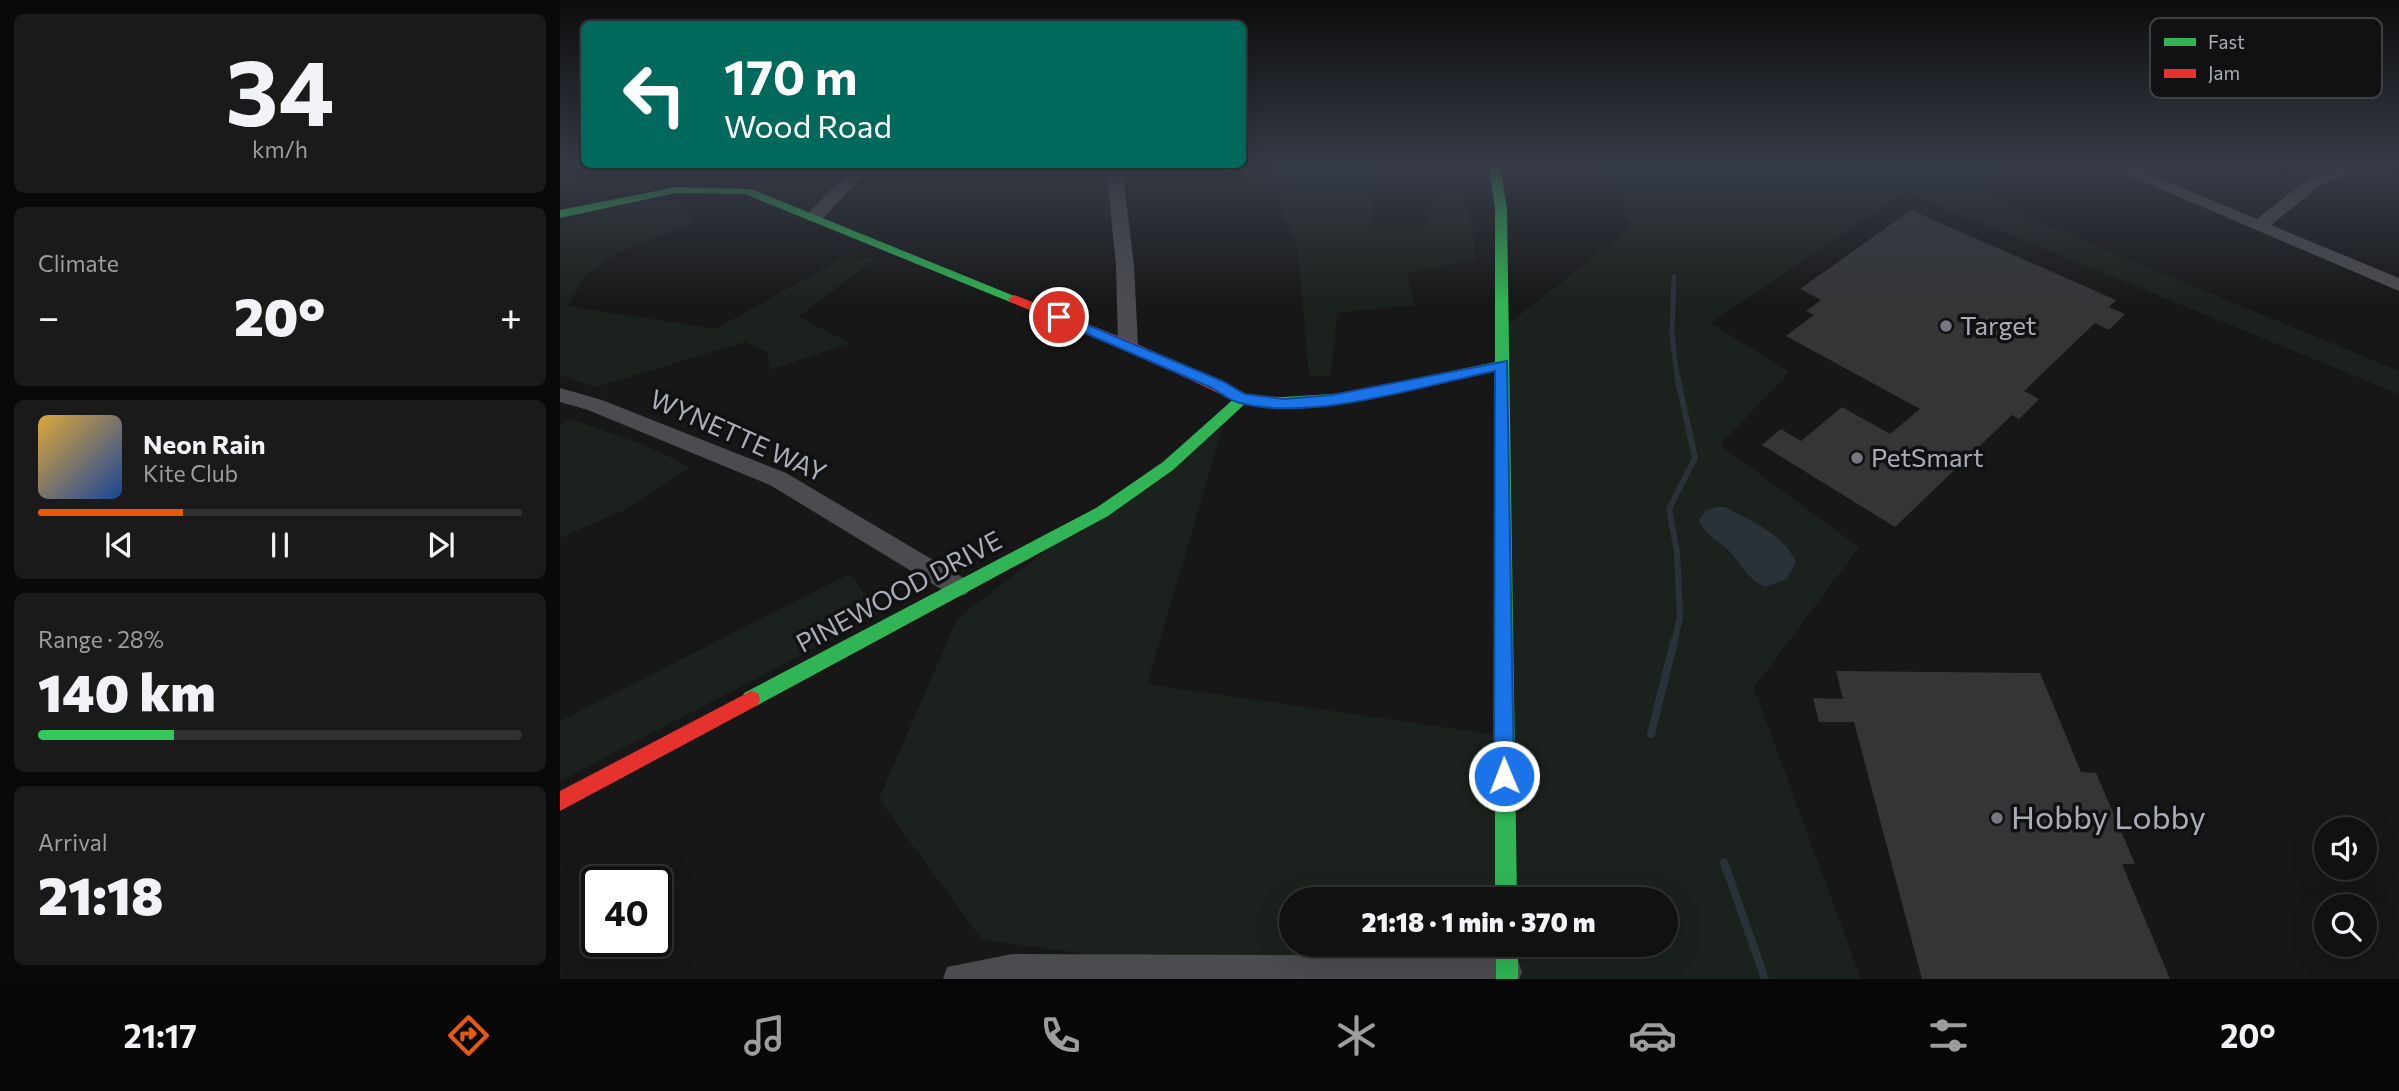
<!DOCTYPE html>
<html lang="en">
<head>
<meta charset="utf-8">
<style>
  body { margin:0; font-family:Commissioner,sans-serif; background:#1a1a1a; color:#f1f3f6; height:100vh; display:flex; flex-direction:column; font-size:26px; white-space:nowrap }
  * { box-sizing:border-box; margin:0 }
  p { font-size:23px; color:#9c9d9f }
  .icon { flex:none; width:38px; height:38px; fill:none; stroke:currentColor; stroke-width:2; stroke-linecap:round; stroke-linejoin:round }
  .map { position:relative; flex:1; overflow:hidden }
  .drawer { display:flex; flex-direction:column; gap:14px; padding:14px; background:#090909; width:560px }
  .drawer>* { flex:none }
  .top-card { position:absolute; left:21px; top:21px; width:665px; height:147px; border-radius:10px; box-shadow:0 7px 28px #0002,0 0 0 2px #303131; background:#00695c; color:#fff; overflow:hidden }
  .buttons { position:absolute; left:1754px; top:817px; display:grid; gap:14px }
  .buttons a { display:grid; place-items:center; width:63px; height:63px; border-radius:50%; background:#111; box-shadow:0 7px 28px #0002,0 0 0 2px #303131; font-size:35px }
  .speed { position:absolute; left:21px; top:866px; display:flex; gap:14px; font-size:35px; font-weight:700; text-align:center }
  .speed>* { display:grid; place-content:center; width:91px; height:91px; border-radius:50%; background:#111; box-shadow:0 7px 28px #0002,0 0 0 2px #303131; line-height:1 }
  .speed .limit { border:4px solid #111; border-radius:10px; background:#fff; color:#111 }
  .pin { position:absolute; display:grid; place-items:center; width:60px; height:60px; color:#fff; margin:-30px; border:4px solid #fff; border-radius:50%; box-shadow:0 2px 7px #0007 }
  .me { position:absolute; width:77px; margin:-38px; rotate:359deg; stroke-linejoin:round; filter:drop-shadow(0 0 5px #0008) }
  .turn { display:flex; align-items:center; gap:24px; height:147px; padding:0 28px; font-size:32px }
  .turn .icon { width:91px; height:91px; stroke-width:2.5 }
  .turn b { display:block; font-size:49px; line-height:60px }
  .big { font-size:52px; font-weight:800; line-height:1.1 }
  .drawer .tile { flex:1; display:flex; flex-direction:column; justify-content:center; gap:10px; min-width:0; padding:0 24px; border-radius:10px; background:#1a1a1a }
  .drawer .dial { align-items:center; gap:0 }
  .dial b { font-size:91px; line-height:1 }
  .song { display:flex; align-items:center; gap:21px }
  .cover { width:84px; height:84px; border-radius:10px; background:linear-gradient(135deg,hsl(40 70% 55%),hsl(220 70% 35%)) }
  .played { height:7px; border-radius:4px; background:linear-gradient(90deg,#ea580c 30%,#303131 30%) }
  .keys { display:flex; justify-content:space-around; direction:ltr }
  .heat { display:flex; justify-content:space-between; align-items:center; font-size:38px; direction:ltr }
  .charge { height:10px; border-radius:5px; background:linear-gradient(90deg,#34c759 28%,#303131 0) }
  .trip { position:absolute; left:719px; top:887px; width:399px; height:70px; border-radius:35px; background:#111; box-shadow:0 7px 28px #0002,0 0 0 2px #303131; font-weight:800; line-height:70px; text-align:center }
  .dock { display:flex; height:112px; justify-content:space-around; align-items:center; background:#070707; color:#9c9d9f }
  .dock .icon { width:49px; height:49px }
  .dock .active { color:#ea580c }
  .dock b { font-size:32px; color:#f1f3f6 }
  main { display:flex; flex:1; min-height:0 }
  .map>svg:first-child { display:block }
  .green { fill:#1b211c; fill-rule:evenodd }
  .water { fill:#2a3239 }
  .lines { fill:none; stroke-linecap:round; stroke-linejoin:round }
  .stream-far2 { stroke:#2a3239; stroke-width:5 }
  .stream-far1 { stroke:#2a3239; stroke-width:6 }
  .stream { stroke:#2a3239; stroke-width:8 }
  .building { fill:#343537 }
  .street { fill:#4b4c50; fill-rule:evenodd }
  .fast { fill:#30b455; fill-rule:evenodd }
  .jam { fill:#e5322d; fill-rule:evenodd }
  .route { fill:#1a73e8; stroke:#114b97; stroke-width:2 }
  .poi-dot { fill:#757880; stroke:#111113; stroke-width:2.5 }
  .labels { text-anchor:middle; stroke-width:7; stroke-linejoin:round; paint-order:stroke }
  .poi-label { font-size:26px; fill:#a8adb8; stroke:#111113; text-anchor:start }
  .street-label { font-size:26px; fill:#a8adb8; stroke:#111113 }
  .near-poi-label { font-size:32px; fill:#a8adb8; stroke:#111113; text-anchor:start }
  .key { fill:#111113; stroke:#3e4045; stroke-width:2 }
  .key-label { font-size:19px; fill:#a8adb8 }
</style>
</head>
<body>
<main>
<section class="drawer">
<div class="tile dial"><b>34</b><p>km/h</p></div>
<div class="tile"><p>Climate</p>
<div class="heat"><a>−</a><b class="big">20°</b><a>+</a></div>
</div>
<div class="tile">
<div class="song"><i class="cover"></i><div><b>Neon Rain</b><p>Kite Club</p></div></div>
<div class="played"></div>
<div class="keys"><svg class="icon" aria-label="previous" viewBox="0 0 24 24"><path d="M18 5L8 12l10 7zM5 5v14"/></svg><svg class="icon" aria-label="pause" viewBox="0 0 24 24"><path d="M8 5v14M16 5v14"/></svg><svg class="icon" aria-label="next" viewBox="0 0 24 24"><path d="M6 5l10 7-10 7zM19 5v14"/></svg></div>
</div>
<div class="tile"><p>Range · 28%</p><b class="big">140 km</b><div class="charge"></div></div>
<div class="tile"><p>Arrival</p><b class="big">21:18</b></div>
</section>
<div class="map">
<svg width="1839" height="979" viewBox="0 0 1839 979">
  <rect width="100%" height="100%" fill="#171717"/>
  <!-- green -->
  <g class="green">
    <path d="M727 167H817L809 226H864L878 196 902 192 913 225 915 260 847 273 855 305 777 313 771 376H749L738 250 718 199Z"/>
    <path d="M1048 167H1443L1432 195 1459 214 1839 371V394L1345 192 1151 323 1229 372 1160 445 1299 547 1194 688 1301 979H713L422 940 319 799 397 619 668 409 587 684 944 736 947 325 1070 228ZM732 900H1106V945H732Z"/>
    <path d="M120 199 132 223 58 253 26 274 8 306 155 329 284 257 315 259 238 317 290 343 210 370 207 352 185 342 36 387 0 375V221L63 205Z"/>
    <path d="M11 419 87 446 130 467 64 510 0 538V426Z"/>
    <path d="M289 574 322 613 0 781V721Z"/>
  </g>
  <!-- water -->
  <path class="water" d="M1157 507H1165C1193 522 1222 533 1236 562L1227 579 1205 587C1188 579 1182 566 1170 552 1159 540 1146 536 1139 521L1146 510Z"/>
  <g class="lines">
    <!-- stream-far2 -->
    <path class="stream-far2" d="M1114 277 1112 334 1117 377"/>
    <!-- stream-far1 -->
    <path class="stream-far1" d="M1114 643 1120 617 1117 552 1109 509 1135 458 1117 375"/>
    <!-- stream -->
    <g class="stream">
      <path d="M1091 734 1114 641"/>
      <path d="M1164 862 1205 979"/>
    </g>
  </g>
  <!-- building -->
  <g class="building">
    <path d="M1351 210 1556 300 1549 307 1565 314 1549 330 1535 323 1464 391 1479 399 1459 419 1452 415 1335 527 1202 445 1221 429 1241 441 1282 407 1330 434 1360 409 1226 336 1254 315 1246 311 1261 300 1240 289Z"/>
    <path d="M1276 671 1480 673 1521 772 1536 773 1575 864H1562L1610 979H1362L1294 722H1259L1253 698 1283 699Z"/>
  </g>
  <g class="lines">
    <!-- street -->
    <g class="street">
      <path d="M294 167H312L260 221H248L245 217 248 213Z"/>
      <path d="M546 167H562L574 265 578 345 568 351 558 345 556 265Z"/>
      <path d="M1549 167H1572L1697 219C1740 185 1755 167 1813 167L1763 183 1711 225 1839 278V291Z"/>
      <path d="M0 388 42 400 226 473 407 580 410 587 407 594 398 597 389 594 210 485 28 410 0 402Z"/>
      <path d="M452 954 946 956 958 960 962 972 959 979H383L387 967Z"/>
    </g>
    <!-- fast -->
    <g class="fast">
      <path d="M929 167H940L947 208 957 900H935V371L787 402 724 407 687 402 613 470 548 516 198 705 191 707 184 705 182 699 184 693 536 508 603 462 677 396 724 397 787 393 935 362V208Z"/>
      <path d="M116 187 191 189 462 299 455 303 450 302 185 194 116 193 0 218V210Z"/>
      <rect x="936" y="945" width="22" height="34"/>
    </g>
    <!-- jam -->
    <g class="jam">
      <path d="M455 295 573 342 685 394 698 397 700 400 693 405 677 402 563 348 450 302 448 299Z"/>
      <path d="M191 691 198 693 200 699 198 705 0 811V791Z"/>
    </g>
  </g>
  <!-- sky -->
  <linearGradient id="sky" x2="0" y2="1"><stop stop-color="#0d0d0d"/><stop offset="0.55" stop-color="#363c47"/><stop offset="1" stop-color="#363c47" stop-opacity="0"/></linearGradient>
  <rect width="1839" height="304" fill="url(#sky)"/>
  <!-- route -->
  <path class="route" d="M499 313 662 381 685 394 724 399 772 395 947 361 954 776 951 783 944 786 937 783 934 776 935 371C861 386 753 422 680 403 670 401 661 393 652 388L495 320V315Z"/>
  <!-- markers -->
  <g class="poi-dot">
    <circle cx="1386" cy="326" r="7"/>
    <circle cx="1297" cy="458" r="7"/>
    <circle cx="1437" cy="818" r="7"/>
  </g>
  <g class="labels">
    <!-- poi labels -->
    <g class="poi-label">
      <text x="1400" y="335">Target</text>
      <text x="1311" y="467">PetSmart</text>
    </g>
    <!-- street labels -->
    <g class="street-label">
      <text transform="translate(178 436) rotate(24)" y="9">WYNETTE WAY</text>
      <text transform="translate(339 592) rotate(-28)" y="9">PINEWOOD DRIVE</text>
    </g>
    <!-- near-poi labels -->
    <g class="near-poi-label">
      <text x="1451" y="829">Hobby Lobby</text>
    </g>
  </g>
  <!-- legend -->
  <rect x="1590" y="18" width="232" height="80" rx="10" class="key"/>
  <rect x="1604" y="38" width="32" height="8" fill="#30b455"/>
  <rect x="1604" y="69" width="32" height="9" fill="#e5322d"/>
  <g class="key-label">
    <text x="1648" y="49">Fast</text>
    <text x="1648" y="80">Jam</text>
  </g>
</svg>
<div class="buttons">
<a><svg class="icon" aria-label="sound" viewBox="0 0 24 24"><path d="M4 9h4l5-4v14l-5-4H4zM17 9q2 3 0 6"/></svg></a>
<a><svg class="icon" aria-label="search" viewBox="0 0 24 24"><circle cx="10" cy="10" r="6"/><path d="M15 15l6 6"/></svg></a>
</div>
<div class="speed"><div class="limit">40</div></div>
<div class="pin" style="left:499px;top:317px;background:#d93025"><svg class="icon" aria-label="arrive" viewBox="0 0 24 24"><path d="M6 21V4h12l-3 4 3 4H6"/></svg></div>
<svg class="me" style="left:944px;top:776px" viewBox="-20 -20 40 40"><circle r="17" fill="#1a73e8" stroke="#fff" stroke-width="3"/><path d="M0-11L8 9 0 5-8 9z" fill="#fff"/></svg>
<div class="trip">21:18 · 1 min · 370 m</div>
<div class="top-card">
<div class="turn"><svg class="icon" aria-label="left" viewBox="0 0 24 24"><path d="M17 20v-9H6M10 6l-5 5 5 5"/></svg><div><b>170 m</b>Wood Road</div></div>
</div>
</div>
</main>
<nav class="dock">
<b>21:17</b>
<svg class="icon active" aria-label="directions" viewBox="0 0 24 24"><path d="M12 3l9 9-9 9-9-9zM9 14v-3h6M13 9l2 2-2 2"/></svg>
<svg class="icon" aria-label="music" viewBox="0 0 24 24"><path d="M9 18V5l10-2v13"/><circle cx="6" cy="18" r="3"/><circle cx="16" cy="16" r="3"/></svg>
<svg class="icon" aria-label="phone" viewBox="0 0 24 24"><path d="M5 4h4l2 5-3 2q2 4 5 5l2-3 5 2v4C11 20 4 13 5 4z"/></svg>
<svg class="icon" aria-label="climate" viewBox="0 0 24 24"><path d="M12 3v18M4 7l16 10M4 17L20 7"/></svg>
<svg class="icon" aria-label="car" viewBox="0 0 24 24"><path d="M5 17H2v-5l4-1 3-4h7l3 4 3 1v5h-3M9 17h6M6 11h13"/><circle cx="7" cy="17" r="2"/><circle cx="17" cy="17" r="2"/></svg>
<svg class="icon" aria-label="filters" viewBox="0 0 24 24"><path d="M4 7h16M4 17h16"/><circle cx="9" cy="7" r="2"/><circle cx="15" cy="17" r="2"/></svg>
<b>20°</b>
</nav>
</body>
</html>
